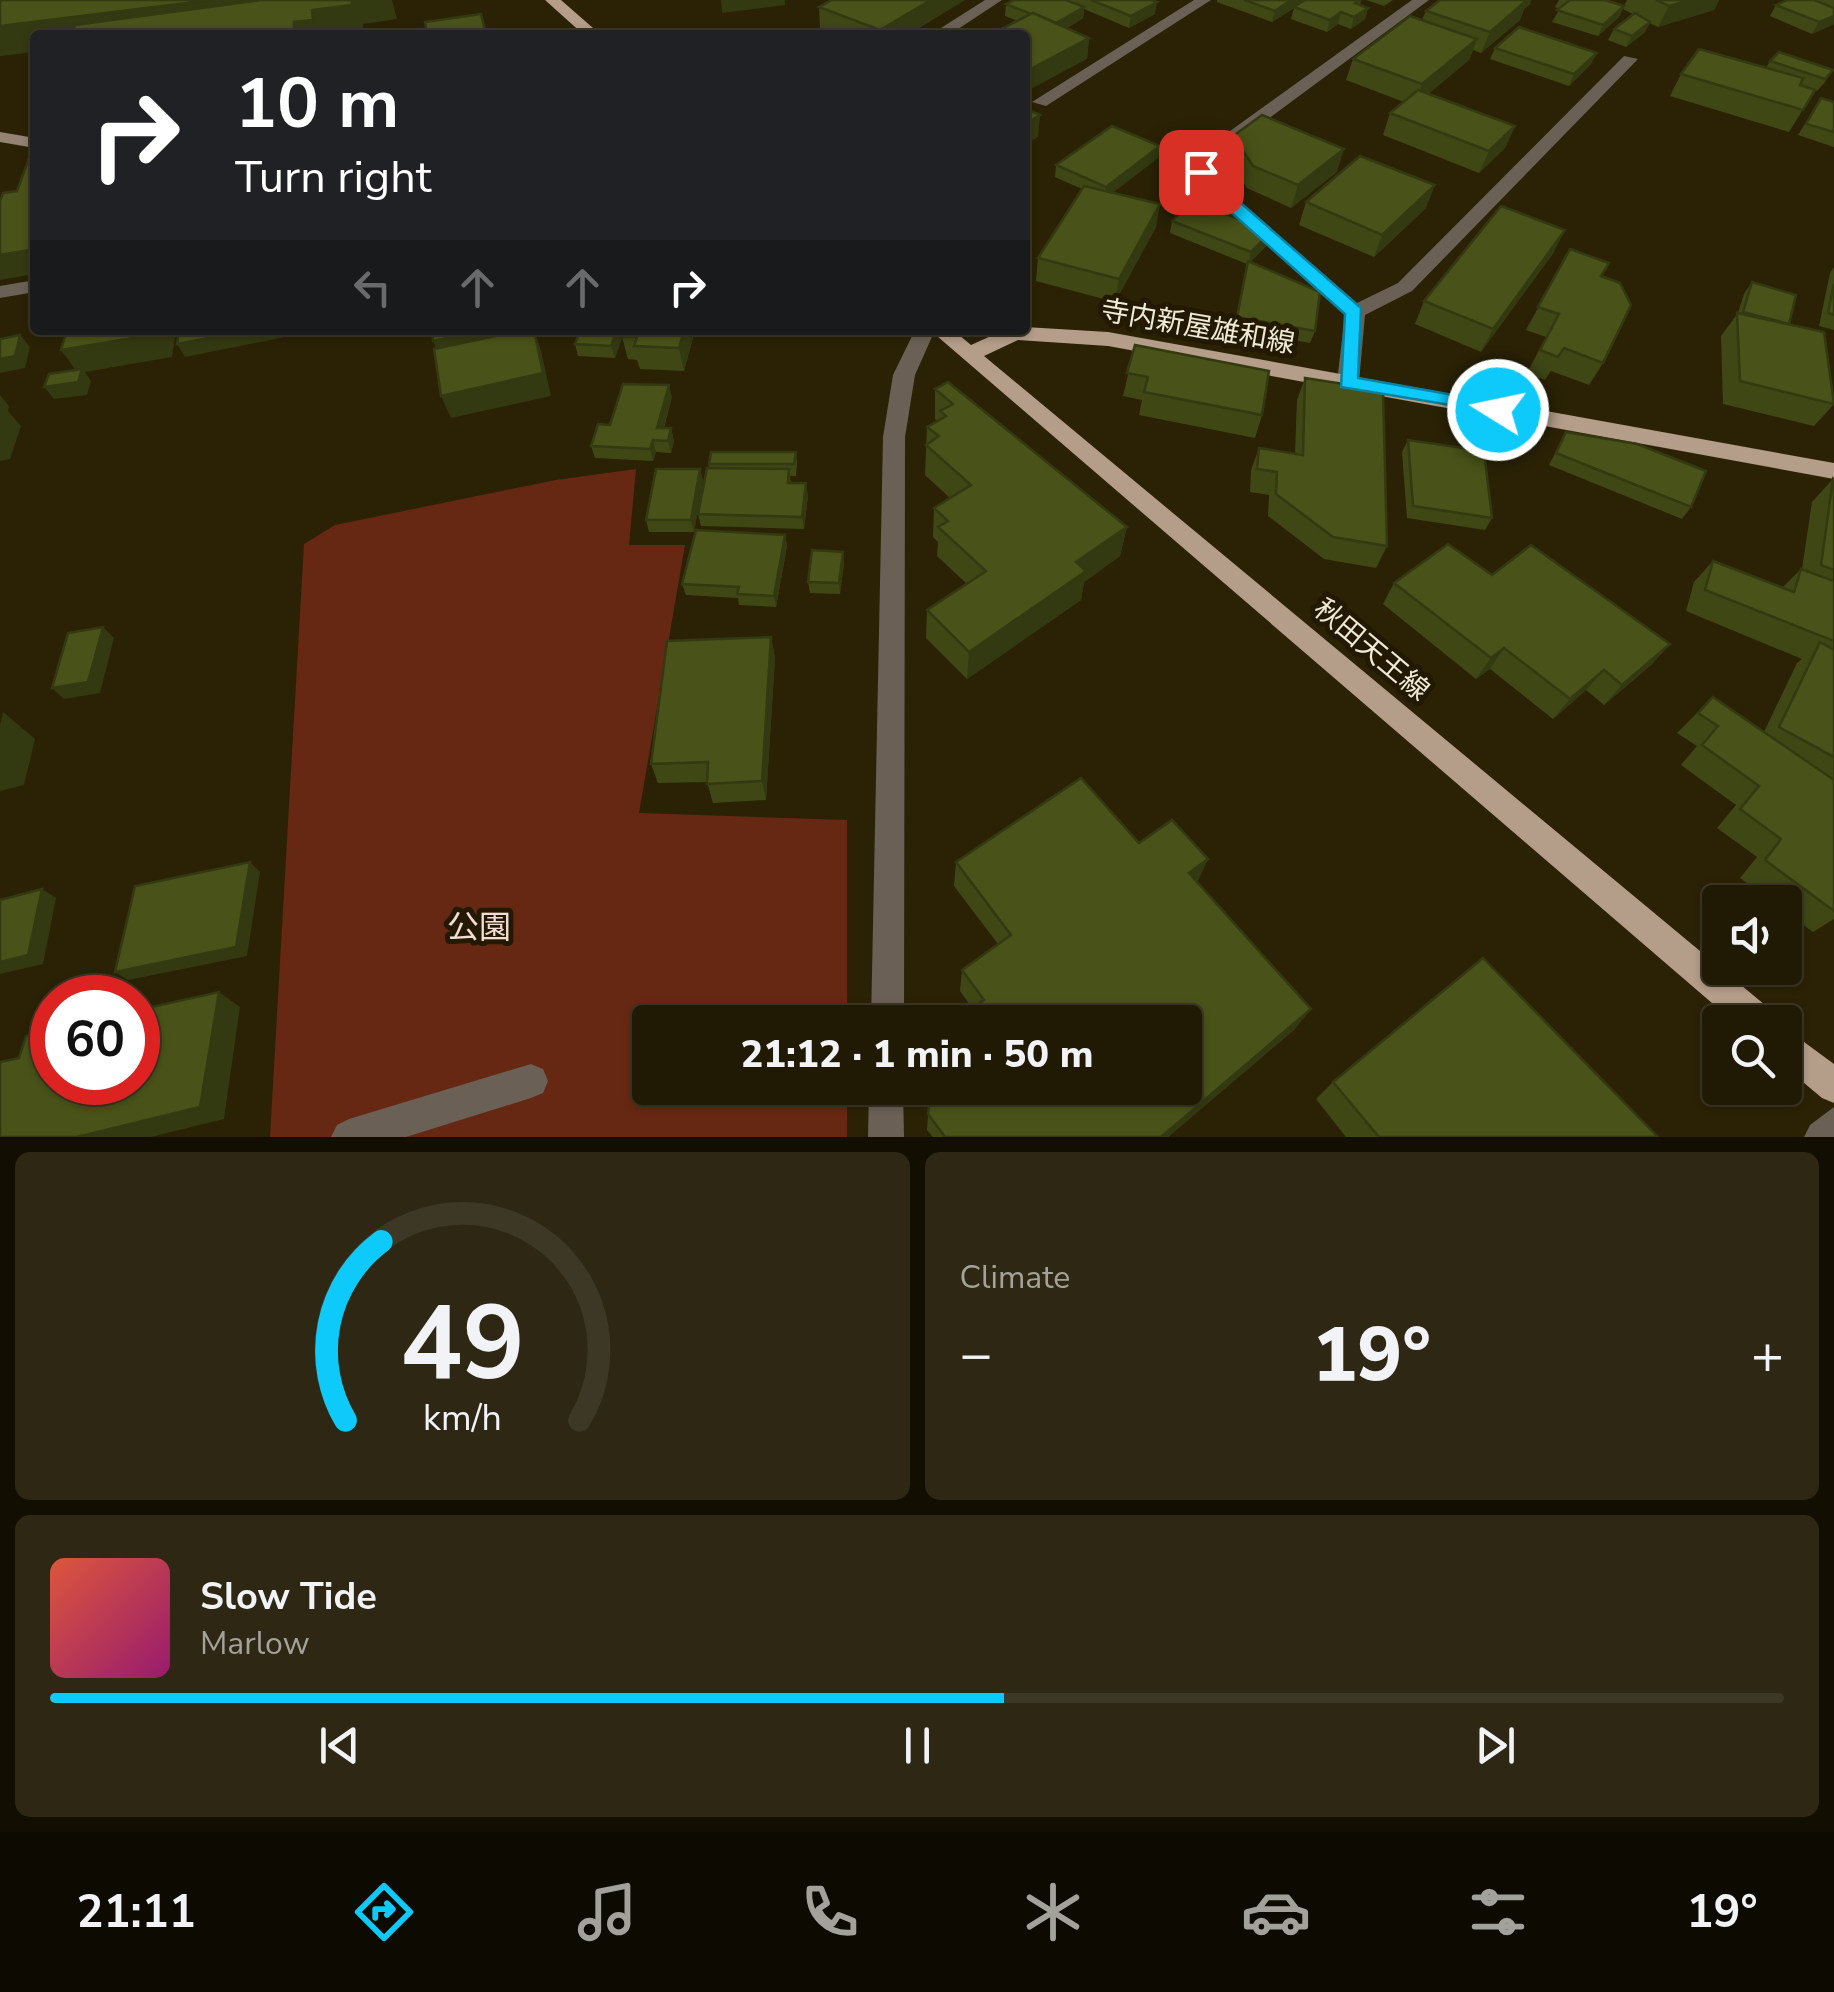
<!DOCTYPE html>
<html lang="en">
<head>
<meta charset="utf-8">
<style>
  body { margin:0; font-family:"Nunito Sans","Noto Sans JP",sans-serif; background:#2d2713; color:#f1f3f6; height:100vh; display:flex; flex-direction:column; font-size:38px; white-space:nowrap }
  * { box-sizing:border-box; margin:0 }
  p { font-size:32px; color:#a2a19a }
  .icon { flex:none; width:55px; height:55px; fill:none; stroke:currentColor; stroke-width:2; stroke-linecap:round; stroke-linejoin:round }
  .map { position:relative; height:1137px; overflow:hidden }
  .details { display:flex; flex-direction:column; gap:15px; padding:15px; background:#120e02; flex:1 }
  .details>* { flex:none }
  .top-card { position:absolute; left:30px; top:30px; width:1000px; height:305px; border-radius:10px; box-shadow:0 2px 8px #0004,0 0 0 2px #3d3826; background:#202124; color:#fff; overflow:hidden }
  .buttons { position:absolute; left:1702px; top:885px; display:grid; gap:20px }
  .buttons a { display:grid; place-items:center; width:100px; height:100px; border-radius:10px; background:#201a04; box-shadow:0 2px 8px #0004,0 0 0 2px #3d3826; font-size:50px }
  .speed { position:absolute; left:30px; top:975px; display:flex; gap:20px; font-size:50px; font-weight:700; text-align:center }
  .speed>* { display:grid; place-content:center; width:130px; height:130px; border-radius:50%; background:#201a04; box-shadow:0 2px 8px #0004,0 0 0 2px #3d3826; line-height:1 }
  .speed .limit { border:15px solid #d22; background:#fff; color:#111 }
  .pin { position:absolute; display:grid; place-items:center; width:85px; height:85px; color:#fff; margin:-42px; border-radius:20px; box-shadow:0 5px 15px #0006 }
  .me { position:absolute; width:110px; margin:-55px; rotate:280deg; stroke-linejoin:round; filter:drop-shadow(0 0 8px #0008) }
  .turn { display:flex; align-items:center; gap:35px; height:210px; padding:0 40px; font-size:45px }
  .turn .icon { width:130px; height:130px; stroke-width:2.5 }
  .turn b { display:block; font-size:70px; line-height:85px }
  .lanes { display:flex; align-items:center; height:95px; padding:0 40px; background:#0003; justify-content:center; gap:50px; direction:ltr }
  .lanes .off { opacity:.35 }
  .big { font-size:75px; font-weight:800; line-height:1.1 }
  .details .tile { flex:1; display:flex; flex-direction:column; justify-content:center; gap:15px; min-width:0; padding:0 35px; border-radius:15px; background:#2d2713 }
  .details .dial { align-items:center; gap:0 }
  .dial svg { height:260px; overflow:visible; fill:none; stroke:#3d3826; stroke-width:7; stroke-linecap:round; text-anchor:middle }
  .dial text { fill:#f1f3f6; stroke:none }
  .song { display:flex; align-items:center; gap:30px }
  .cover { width:120px; height:120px; border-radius:15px; background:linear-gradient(135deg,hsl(10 70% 55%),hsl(320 70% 35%)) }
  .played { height:10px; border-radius:5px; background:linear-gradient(90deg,#0dcafa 55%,#3d3826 55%) }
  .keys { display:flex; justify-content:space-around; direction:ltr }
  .heat { display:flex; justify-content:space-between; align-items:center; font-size:55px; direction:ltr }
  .details .tiles { flex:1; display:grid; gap:15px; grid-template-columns:1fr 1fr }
  .tile:last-child { grid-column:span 2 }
  .trip { position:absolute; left:632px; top:1005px; width:570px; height:100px; border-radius:10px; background:#201a04; box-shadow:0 2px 8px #0004,0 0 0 2px #3d3826; font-weight:800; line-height:100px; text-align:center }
  .menu { display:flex; height:160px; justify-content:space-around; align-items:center; background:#0d0a02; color:#a2a19a }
  .menu .icon { width:70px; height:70px }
  .menu .current { color:#0dcafa }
  .menu b { font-size:45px; color:#f1f3f6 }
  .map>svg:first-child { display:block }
  .green { fill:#662812 }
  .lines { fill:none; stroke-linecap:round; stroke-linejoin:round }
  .street { fill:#6b6056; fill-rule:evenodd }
  .secondary { fill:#948373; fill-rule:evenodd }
  .primary { fill:#b49d89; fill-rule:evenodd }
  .wall { fill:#3f4715 }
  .shaded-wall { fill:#333911 }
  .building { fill:#495218; stroke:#333911; stroke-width:2.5 }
  .route { fill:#0dcafa; stroke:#0883a2; stroke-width:2.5 }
  .labels { text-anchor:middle; stroke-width:10; stroke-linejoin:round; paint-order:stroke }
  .street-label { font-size:28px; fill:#efe9d8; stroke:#221900 }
  .near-park-label { font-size:32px; fill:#f2dcd5; stroke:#221900 }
</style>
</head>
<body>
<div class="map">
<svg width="1834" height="1137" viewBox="0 0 1834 1137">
  <rect width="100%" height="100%" fill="#2b2205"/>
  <!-- green -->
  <path class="green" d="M636 469 629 545H685L639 813 847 820V1022H650V1088H847V1137H270L304 544 335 525 556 480Z"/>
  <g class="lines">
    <!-- street -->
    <g class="street">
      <path d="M985 0H1002L949 35H930Z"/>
      <path d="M1194 0H1211L1046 106 1032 102Z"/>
      <path d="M1412 0H1429L1218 156 1210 171 1219 184 1357 303 1398 283 1624 56 1638 59 1412 291 1365 315 1359 382 1348 389 1337 382 1345 314 1207 192 1192 171 1205 149Z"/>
      <path d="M35 280V292L0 298V286Z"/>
      <path d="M915 330H935L915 375 905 437 904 1022H871L883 437 893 375Z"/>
      <path d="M531 1064 543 1069 548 1081 543 1093 531 1098 406 1137H331L337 1125 349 1119Z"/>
      <path d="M869 1088H903L904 1137H868Z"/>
      <path d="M1834 1107V1137H1804L1810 1125Z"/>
    </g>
    <!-- secondary -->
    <path class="secondary" d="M0 132 35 138V148L0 142Z"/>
    <!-- primary -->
    <g class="primary">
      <path d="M545 0H561L601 35H584Z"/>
      <path d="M1025 327 1108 332 1834 463V479L1108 346 1018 340 984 356 1771 1010 1775 1022H1734L930 330H953L971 345 1004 330Z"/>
      <path d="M1785 1028 1834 1064V1103L1822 1098 1785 1067Z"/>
    </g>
  </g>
  <!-- wall -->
  <g class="wall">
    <path d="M1014 0H1151L1155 14 1129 28 1084 9 1083 18 1067 28 1089 38 1087 59 1018 21 1005 16 1006 4Z"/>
    <path d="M1217 0H1361L1360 5 1368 8 1365 19 1351 29 1338 24 1327 32 1291 19 1294 8 1272 22 1217 2Z"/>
    <path d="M1366 0H1393L1384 6Z"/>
    <path d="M1559 0H1605L1624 6 1627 0H1719L1714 10 1658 27 1650 23 1644 33 1626 47 1608 40 1614 29 1633 14 1623 9 1619 17 1598 36 1552 22 1560 9 1555 7Z"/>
    <path d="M1787 0H1834V24L1812 34 1770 16 1776 5Z"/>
    <path d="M1531 3 1524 9 1520 20 1481 53 1473 50 1469 60 1428 94 1515 126 1505 148 1479 173 1383 135 1390 113 1404 102 1346 80 1353 59 1422 20 1426 11Z"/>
    <path d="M819 7 908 35H838L820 28Z"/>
    <path d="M1495 48 1591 64 1569 86 1490 59Z"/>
    <path d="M1770 61 1833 70 1825 82 1817 91 1815 90 1789 132 1670 96 1681 74 1766 68Z"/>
    <path d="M1821 98 1834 102V147L1798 135Z"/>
    <path d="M1233 136 1337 172 1291 208 1247 188 1228 158Z"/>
    <path d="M1160 146 1158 158 1112 193 1156 227 1115 302 1036 281 1038 258 1082 189 1055 177 1056 165Z"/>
    <path d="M1306 202 1426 208 1374 257 1299 225Z"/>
    <path d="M1172 221 1268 244 1250 262 1315 331 1310 343 1234 329 1247 264 1170 233Z"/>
    <path d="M1570 249 1601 276 1603 363 1589 385 1551 371 1545 380 1527 373 1546 337 1526 330Z"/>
    <path d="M1554 252 1481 352 1415 324 1424 301Z"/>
    <path d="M1834 267V330L1819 326 1830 273Z"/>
    <path d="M1752 282 1789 324 1834 404 1814 426 1723 404 1721 336 1738 313 1744 294Z"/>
    <path d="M580 330H695L684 371 640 369 637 360 628 359 622 337 615 358 578 356 575 344Z"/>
    <path d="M1135 345 1262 415 1255 438 1139 415 1142 400 1123 396Z"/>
    <path d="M1305 378 1387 546 1376 568 1324 559 1268 516 1269 495 1250 492 1251 470 1259 448 1295 454 1297 400Z"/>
    <path d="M935 389 1127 527 1120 556 1084 582 1081 600 967 679 926 638 927 610 967 584 937 556 938 542 933 537 934 508 950 498 925 475 927 427 937 421 935 419Z"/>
    <path d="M672 397 664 428H671L674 441 671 453 656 452 653 461 595 458 591 446 610 425Z"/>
    <path d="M1566 432 1691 507 1682 519 1549 465Z"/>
    <path d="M1408 440 1492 518 1485 530 1407 518 1402 452Z"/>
    <path d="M796 452 797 464 796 476H790L791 483 808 495 804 529 701 526 698 514 709 468V464Z"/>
    <path d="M700 469 703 481 694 532H649L646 520Z"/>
    <path d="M1833 479 1834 919 1813 932 1785 911V902H1773L1740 878 1757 857 1717 828 1736 805 1681 765 1697 746 1677 733 1713 697 1764 732 1797 663 1802 659 1686 611 1694 582 1713 561 1782 588 1801 569H1802L1812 502Z"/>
    <path d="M785 535 787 546 776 607 739 605 738 598 686 595 682 584Z"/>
    <path d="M843 552 844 563 840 594 810 593 808 582Z"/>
    <path d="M1492 575 1670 644 1651 665 1604 705 1586 690 1553 719 1490 669 1476 679 1383 604 1394 583Z"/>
    <path d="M771 637 775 658 766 800 713 803 707 782 658 783 651 764Z"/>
    <path d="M1139 843 1208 859 1197 882 1295 1029 1168 1137H933L927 1130 928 1114 972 1008 960 991 962 970 998 944 954 886 956 862Z"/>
    <path d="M1333 1082 1658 1137H1346L1316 1099Z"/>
  </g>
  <!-- shaded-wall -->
  <g class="shaded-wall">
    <path d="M211 0H255L169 35H35V52L0 56V26Z"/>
    <path d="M352 0H392L397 19 363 24V33L350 35H294V22L312 10Z"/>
    <path d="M721 0H785V5L722 13Z"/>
    <path d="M931 0H965L908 35H880V30Z"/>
    <path d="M1291 0H1305L1272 22 1275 11Z"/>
    <path d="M1526 0H1532L1524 9 1520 20 1481 53 1490 32Z"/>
    <path d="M1690 0H1719L1714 10 1658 27 1669 6Z"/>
    <path d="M1157 2 1155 14 1129 28 1131 16Z"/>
    <path d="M1624 6 1619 17 1598 36 1603 25Z"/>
    <path d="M1084 7 1083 18 1054 36 1055 24Z"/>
    <path d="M1368 8 1365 19 1351 29 1354 17Z"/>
    <path d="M1341 12 1338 24 1327 32 1330 20Z"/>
    <path d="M1834 16V24L1812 34 1819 22Z"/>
    <path d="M1650 22 1644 33 1626 47 1632 36Z"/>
    <path d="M1089 38 1087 59 1025 92V72Z"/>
    <path d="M1477 39 1469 60 1414 106 1422 84Z"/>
    <path d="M1597 53 1591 64 1569 86 1574 74Z"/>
    <path d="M1040 115 1038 137 1025 145V124Z"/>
    <path d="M1515 126 1505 148 1479 173 1489 151Z"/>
    <path d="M1160 146 1158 158 1104 199 1106 187Z"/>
    <path d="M1344 149 1337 172 1291 208 1298 185Z"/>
    <path d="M1435 185 1426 208 1374 257 1382 235Z"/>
    <path d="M1160 204 1156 227 1115 302 1119 279Z"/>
    <path d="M1565 230 1554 252 1481 352 1493 329Z"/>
    <path d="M1271 232 1268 244 1248 265 1251 252Z"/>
    <path d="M35 249V274L0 280V255Z"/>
    <path d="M157 330H176L172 357 85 372 91 381 87 395 54 399 44 387 78 373 61 350Z"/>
    <path d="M250 330H285V337L185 357 177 344Z"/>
    <path d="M484 330H534L438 353 433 341Z"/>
    <path d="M534 330 541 351 551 396 451 418 441 396Z"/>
    <path d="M617 330H625L615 358 611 346Z"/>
    <path d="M684 330H695L684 371 679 348Z"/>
    <path d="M20 335 30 347 25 368 0 373V359Z"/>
    <path d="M669 385 672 397 660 440 657 428Z"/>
    <path d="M0 395 9 406 8 411 21 426 10 459 0 461Z"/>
    <path d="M671 428 674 441 671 453 668 441Z"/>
    <path d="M653 440 656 452 653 461 650 449Z"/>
    <path d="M700 469 703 481 694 532 691 520Z"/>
    <path d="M806 483 808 495 804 529 802 517Z"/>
    <path d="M1127 527 1120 556 1084 582 1081 600 967 679 969 652 1076 562Z"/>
    <path d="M785 535 787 546 776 607 774 596Z"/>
    <path d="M843 552 844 563 840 594 839 583Z"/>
    <path d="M103 627 114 638 100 693 64 699 52 688Z"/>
    <path d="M771 637 775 658 766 800 762 781Z"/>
    <path d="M1670 644 1651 665 1604 705 1622 685Z"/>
    <path d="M1504 648 1490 669 1476 679 1491 658Z"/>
    <path d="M1604 670 1586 690 1553 719 1570 699Z"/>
    <path d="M3 712 35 739 24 785 0 791V725Z"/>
    <path d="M1208 859 1197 883 1189 873Z"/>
    <path d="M250 862 260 872 247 956 128 980 115 972Z"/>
    <path d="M42 889 56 898 43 964 0 974V962Z"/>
    <path d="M219 992 240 1007 224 1119 151 1137H77Z"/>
    <path d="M1311 1009 1295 1029 1168 1137H1161Z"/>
  </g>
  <!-- building -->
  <g class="building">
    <path d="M0 0H211L0 26Z"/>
    <path d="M261 0H352V5L312 10 313 20 294 22V35H72L75 25Z"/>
    <path d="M832 0H931L880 30 819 7Z"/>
    <path d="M1014 0H1066L1084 7 1056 23 1033 13 1031 14 1006 4Z"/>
    <path d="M1091 0H1151L1157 2 1131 16Z"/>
    <path d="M1244 0H1291L1275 11Z"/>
    <path d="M1305 0H1360L1355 3 1368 8 1354 17 1341 12 1330 20 1294 7Z"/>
    <path d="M1440 0H1527L1490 32 1426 11Z"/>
    <path d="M1570 0H1605L1624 6 1603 25 1557 10Z"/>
    <path d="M1656 0H1690L1669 6Z"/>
    <path d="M1787 0H1814L1834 8V16L1819 22 1776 5Z"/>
    <path d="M1033 13 1089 38 1025 72V35H989Z"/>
    <path d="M1635 13 1650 22 1632 36 1614 29Z"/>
    <path d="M481 14 486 34 427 35 425 22Z"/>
    <path d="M1410 16 1477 39 1422 84 1353 59Z"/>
    <path d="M1519 27 1597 53 1574 74 1495 48Z"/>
    <path d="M1699 49 1803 78 1800 85 1815 90 1803 110 1681 74Z"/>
    <path d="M1779 52 1833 70 1825 79 1770 61Z"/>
    <path d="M1418 90 1515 126 1489 151 1390 113Z"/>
    <path d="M1821 98 1834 102V132L1806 124Z"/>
    <path d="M1025 108 1040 115 1025 124Z"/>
    <path d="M1262 115 1344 149 1298 185 1253 166 1233 136Z"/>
    <path d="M1112 126 1160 146 1106 187 1056 165Z"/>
    <path d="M32 150 35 151V249L0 255V201L3 193 17 191Z"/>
    <path d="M1360 156 1435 185 1382 235 1306 202Z"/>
    <path d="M1084 186 1160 204 1119 279 1038 258Z"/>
    <path d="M1193 201 1271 232 1251 252 1172 221Z"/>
    <path d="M1501 206 1565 230 1493 329 1424 301Z"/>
    <path d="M1570 249 1609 263 1601 276 1620 283 1631 305 1603 363 1564 348 1558 357 1540 350 1559 314 1538 307Z"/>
    <path d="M1248 261 1320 292 1315 331 1237 317Z"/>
    <path d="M1752 282 1796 295 1789 324 1743 312Z"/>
    <path d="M1834 284V315L1828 313Z"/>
    <path d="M1737 313 1824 332 1834 404 1740 381Z"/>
    <path d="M67 330H157V334L61 350Z"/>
    <path d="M179 330H250L177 344Z"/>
    <path d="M432 330H484L433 341Z"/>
    <path d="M524 330H534L543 373 441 396 434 349Z"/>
    <path d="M580 330H617L611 346 575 344Z"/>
    <path d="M624 330H684L679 348 634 346 637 337H622Z"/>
    <path d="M20 335 15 356 0 359V339Z"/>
    <path d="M1135 345 1269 371 1262 415 1144 392 1148 377 1127 373Z"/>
    <path d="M82 369 78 382 44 387 49 374Z"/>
    <path d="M1305 378 1383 390 1387 546 1333 537 1276 494 1277 472 1257 469 1259 448 1303 455Z"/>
    <path d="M948 382 1127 527 1076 562 1086 571 969 652 927 610 986 571 938 527 948 521 934 508 971 485 926 445 939 436 927 427 946 416 940 411 953 404 935 389Z"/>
    <path d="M623 384 669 385 657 428H671L668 441 653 440 650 449 591 446 598 424 610 425Z"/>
    <path d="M1566 432 1637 444 1706 471 1691 507 1556 453Z"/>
    <path d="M1408 440 1484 451 1492 518 1413 506Z"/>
    <path d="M711 452H796L794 464H709Z"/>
    <path d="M707 468 789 469 788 483H806L802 517 698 514Z"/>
    <path d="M656 469H700L691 520H646Z"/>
    <path d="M1833 479 1834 480V570L1821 565Z"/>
    <path d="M696 530 785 535 774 596 737 594 739 587 682 584Z"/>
    <path d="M1448 544 1492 575 1531 545 1670 644 1622 685 1604 670 1570 699 1504 648 1491 658 1394 583Z"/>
    <path d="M812 550 843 552 839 583 808 582Z"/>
    <path d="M1713 561 1794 592 1801 569 1834 581V641L1705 590Z"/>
    <path d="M103 627 88 682 52 688 68 633Z"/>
    <path d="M771 637 762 781 707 784 708 762 651 764 667 641Z"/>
    <path d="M1820 642 1834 650V757L1779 727Z"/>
    <path d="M1713 697 1834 780V911L1765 860 1781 839 1740 809 1759 786 1702 745 1718 726 1698 713Z"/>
    <path d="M1081 778 1139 843 1172 820 1208 859 1189 873 1311 1009 1161 1137H945L928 1114 931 1088H1185V1022H953L984 1000 962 970 1011 935 956 862Z"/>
    <path d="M250 862 236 947 115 972 135 886Z"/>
    <path d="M42 889 28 955 0 962V900Z"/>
    <path d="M1483 958 1658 1137H1379L1333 1082Z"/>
    <path d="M219 992 200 1107 77 1137H0V1062L19 1058 26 1036 52 1030V1082H138V1010Z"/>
  </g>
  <!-- route -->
  <path class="route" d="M1195 168H1206L1219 184 1361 308 1358 378 1498 403 1505 405V414L1341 387 1345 314 1207 191 1193 172Z"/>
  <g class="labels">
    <!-- street labels -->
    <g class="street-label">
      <text transform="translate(1198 326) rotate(10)" y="10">寺内新屋雄和線</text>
      <text transform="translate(1372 649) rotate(40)" y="10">秋田天王線</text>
    </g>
    <!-- near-park labels -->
    <g class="near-park-label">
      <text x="479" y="938">公園</text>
    </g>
  </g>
</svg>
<div class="buttons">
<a><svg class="icon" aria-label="sound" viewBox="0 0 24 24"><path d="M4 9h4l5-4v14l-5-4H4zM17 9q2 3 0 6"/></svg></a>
<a><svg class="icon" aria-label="search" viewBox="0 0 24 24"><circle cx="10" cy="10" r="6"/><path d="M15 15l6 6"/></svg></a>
</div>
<div class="speed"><div class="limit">60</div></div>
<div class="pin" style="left:1201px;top:172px;background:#d93025"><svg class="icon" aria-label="arrive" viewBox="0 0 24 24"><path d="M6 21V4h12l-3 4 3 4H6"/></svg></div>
<svg class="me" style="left:1498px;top:410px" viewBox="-20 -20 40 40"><circle r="17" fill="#0dcafa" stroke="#fff" stroke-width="3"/><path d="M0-11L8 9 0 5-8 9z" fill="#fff"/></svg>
<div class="trip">21:12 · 1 min · 50 m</div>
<div class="top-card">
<div class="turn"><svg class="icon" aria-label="right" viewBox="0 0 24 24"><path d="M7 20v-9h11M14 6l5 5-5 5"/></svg><div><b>10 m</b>Turn right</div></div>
<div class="lanes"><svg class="icon off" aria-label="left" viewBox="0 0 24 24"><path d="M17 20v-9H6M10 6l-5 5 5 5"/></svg><svg class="icon off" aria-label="ahead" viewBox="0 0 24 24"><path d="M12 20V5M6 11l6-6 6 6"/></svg><svg class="icon off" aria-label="ahead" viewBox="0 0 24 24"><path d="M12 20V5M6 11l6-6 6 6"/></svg><svg class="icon" aria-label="right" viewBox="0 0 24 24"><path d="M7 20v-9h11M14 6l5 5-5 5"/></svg></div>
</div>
</div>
<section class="details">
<div class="tiles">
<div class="tile dial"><svg viewBox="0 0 100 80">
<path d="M14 69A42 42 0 1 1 86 69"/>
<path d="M14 69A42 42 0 0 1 25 14" stroke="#0dcafa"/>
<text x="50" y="56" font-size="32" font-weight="700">49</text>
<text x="50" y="72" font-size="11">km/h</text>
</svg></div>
<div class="tile"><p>Climate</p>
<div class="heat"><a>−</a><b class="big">19°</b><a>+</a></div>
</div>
<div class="tile">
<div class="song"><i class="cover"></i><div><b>Slow Tide</b><p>Marlow</p></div></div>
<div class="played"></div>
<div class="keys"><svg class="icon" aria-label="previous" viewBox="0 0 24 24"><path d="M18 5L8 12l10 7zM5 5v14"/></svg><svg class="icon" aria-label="pause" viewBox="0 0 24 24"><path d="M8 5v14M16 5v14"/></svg><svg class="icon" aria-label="next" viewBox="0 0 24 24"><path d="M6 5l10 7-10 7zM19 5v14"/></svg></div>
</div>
</div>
</section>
<nav class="menu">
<b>21:11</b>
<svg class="icon current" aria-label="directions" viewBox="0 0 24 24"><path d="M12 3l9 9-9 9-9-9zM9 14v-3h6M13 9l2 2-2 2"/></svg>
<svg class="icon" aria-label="music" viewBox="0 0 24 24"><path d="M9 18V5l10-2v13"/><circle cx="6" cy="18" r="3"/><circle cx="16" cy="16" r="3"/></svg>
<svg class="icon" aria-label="phone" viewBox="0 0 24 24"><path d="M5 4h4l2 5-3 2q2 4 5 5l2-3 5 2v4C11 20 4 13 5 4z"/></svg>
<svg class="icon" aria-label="climate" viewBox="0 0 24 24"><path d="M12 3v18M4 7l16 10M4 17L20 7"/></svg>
<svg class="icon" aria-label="car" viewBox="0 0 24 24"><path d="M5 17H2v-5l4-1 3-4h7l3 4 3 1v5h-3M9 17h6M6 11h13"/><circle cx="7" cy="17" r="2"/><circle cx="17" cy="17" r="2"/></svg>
<svg class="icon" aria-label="filters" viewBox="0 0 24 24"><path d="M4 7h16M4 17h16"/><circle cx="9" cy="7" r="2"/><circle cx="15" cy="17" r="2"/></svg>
<b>19°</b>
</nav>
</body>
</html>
